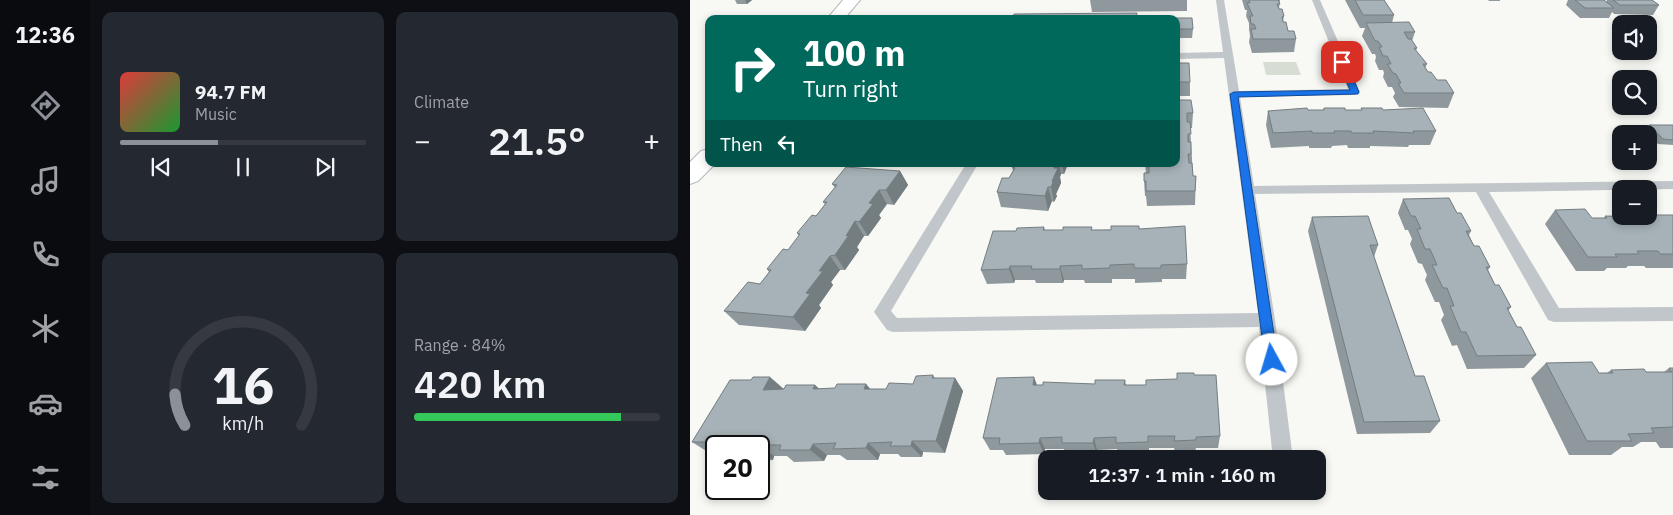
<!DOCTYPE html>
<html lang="en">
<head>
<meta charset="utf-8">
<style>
  body { margin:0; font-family:"IBM Plex Sans",sans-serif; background:#242831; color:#f1f3f6; height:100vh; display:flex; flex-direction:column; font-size:19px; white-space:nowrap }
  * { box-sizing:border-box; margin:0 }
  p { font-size:16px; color:#9ea1a6 }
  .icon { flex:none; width:28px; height:28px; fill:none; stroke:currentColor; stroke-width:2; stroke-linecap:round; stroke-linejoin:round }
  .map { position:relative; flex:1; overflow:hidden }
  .details { display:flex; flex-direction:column; gap:12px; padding:12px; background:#0d0f14; width:600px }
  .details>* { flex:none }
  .guide { position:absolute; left:15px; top:15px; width:475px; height:152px; border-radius:10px; box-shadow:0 2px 8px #0003; background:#00695c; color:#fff; overflow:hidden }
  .controls { position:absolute; left:922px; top:15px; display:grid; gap:10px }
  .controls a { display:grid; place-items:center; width:45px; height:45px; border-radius:10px; background:#171b24; box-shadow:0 2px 8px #0003; font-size:25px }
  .speed { position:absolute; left:15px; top:435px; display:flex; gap:10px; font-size:25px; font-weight:700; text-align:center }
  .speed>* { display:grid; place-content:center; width:65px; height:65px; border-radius:50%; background:#171b24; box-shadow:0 2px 8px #0003; line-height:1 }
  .speed .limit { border:2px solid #111; border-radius:8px; background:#fff; color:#111 }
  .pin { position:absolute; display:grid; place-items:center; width:42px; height:42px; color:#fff; margin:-21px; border-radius:10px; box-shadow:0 2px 8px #0006 }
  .me { position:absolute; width:55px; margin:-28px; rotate:354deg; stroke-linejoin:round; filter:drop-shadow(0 0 4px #0008) }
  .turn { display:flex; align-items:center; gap:18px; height:105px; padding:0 15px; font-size:22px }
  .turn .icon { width:65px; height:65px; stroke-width:2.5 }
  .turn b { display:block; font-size:35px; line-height:42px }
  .then { display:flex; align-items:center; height:48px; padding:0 15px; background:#0003; gap:10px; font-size:19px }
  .big { font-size:38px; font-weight:600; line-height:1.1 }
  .details .widget { flex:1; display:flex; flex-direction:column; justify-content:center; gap:8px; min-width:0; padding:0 18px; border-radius:10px; background:#242831 }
  .details .dial { align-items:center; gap:0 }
  .dial svg { height:130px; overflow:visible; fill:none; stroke:#363941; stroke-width:7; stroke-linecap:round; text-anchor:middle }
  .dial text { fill:#f1f3f6; stroke:none }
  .song { display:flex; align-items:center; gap:15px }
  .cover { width:60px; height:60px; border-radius:8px; background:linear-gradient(135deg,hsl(0 70% 55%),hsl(130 70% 35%)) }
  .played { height:5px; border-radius:2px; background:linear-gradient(90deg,#8c9099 40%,#363941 40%) }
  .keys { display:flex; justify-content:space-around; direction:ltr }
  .heat { display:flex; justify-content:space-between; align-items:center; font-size:28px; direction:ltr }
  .charge { height:8px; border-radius:4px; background:linear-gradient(90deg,#34c759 84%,#363941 0) }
  .details .tiles { flex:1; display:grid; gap:12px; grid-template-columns:repeat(2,1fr) }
  .trip { position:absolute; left:348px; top:450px; width:288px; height:50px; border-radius:10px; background:#171b24; box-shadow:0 2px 8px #0003; font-weight:600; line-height:50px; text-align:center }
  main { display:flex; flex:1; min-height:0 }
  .tab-bar { display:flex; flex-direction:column; width:90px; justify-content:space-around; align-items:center; background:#090b0e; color:#9ea1a6 }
  .tab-bar .icon { width:35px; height:35px }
  .tab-bar .on { color:#8c9099 }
  .tab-bar b { font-size:22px; color:#f1f3f6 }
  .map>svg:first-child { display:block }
  .green { fill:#d8ddd3 }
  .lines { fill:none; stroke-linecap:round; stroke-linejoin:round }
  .secondary-casing { stroke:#b2babe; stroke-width:2 }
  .service { fill:#c0c6c9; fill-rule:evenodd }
  .secondary { fill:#fff; fill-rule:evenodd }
  .wall { fill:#8f999d }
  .shaded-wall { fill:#747d80 }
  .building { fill:#a6b2b7; stroke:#747d80 }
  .route { fill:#1a73e8; stroke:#114b97 }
</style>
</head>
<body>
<main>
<nav class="tab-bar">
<b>12:36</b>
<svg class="icon on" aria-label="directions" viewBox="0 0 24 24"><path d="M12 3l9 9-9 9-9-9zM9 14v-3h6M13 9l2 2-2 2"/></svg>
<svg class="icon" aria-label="music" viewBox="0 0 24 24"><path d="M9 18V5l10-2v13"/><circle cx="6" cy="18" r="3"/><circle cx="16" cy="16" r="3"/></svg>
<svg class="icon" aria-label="phone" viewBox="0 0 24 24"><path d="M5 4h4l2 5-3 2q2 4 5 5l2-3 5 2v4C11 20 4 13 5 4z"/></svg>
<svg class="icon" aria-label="climate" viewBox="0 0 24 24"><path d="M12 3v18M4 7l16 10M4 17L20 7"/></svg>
<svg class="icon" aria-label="car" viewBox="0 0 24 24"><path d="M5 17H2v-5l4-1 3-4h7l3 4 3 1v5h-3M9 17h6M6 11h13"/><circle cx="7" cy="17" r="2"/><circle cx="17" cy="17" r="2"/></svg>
<svg class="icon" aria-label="filters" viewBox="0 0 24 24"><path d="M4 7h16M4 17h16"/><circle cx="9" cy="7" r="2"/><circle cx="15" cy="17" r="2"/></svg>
</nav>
<section class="details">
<div class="tiles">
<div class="widget">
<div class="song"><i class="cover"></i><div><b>94.7 FM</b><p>Music</p></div></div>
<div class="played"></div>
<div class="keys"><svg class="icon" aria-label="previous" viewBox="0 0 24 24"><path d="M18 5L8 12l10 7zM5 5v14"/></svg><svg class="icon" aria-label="pause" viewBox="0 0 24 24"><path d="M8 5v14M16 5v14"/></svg><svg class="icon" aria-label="next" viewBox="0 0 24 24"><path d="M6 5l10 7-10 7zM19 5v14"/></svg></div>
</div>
<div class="widget"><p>Climate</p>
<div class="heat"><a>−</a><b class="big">21.5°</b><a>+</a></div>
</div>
<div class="widget dial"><svg viewBox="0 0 100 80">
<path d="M14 69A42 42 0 1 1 86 69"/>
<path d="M14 69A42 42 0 0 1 8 50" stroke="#8c9099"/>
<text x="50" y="56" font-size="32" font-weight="700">16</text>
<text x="50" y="72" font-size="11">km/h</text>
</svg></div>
<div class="widget"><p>Range · 84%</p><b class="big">420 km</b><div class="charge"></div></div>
</div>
</section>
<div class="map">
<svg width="983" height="515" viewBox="0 0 983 515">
  <rect width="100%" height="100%" fill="#f8f8f4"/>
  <!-- green -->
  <path class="green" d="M573 62H606L611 75H576Z"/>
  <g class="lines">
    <defs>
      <g id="secondary">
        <path d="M153 0H170L154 19H137Z"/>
        <path d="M19 149V164H25L8 181 0 184V162L11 151Z"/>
      </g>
    </defs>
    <!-- secondary casing -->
    <use href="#secondary" class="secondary-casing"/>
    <!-- service -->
    <path class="service" d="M526 0H534L549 91 658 89 622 0H630L670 92 665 95 550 97 564 186 983 181V189L799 192 869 308 983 307V321L864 322 858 320 786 192 565 194 585 320 603 459H583L569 327 203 332 197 330 184 312 276 164H288L201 311 207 318 568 313 534 58 486 59V53L533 52Z"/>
    <!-- secondary -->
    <use href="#secondary" class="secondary"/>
  </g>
  <!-- wall -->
  <g class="wall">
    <path d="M45 0H62L57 4H47Z"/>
    <path d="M400 0H497V11L402 12Z"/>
    <path d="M552 0H590L589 9 594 16 593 22 598 31 606 39 604 52 562 53 559 42 560 36 559 29V23L556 16 557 10H555Z"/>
    <path d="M655 0H694L704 15 702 23 725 32 722 41 727 48 726 51 737 64 735 68 738 72 747 80 764 93 758 108 709 107 703 97 705 93 702 87H698L693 77 694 73 693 70H689L685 61 686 57 685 54H682L672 36 675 28H670Z"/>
    <path d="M798 0H810V1H799Z"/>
    <path d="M878 0H914L916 2 917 0H962L969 5 963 15 924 14 922 12 919 18H890L876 5Z"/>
    <path d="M486 19 503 29 502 38H486Z"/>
    <path d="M486 63 500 82V96H486Z"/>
    <path d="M486 100 503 113 502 128H500L501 142 503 176H506L505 205 457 206 456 196H455L454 181 456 173 455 164Z"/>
    <path d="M634 108 655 110H671V108L693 110 746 131 740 145H719L718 147 680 146V148H658L657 145 642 146 641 148H619V146L581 148 576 125 578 111 633 110Z"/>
    <path d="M959 125H983V145L968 144 959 134 955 131Z"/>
    <path d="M323 164H378L374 174H371L370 177 371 183 366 194 367 196 364 202 362 201 358 211 311 207 307 192 319 178 323 171 322 167Z"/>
    <path d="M210 171 218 185 204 205 197 204 189 215 191 218 178 236H174L167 247 169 250 155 270H150L141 282 143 285 129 305 131 308 115 331 49 325 34 311 70 284 79 272 77 269 98 250 109 236 107 233 126 216 135 204 133 202 145 188 142 184Z"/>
    <path d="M713 199 767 213 781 231 779 235 784 246 800 267 798 270 805 285 821 307 818 311 827 327 846 355 834 368 777 369 767 345 762 346 751 320 754 315 749 302H745L735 280 737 275 732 264 728 263 720 244 722 239 718 230H715L708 213Z"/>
    <path d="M865 210 902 218H914L915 216 960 217 962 215H983V268H956L954 266H938L936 268H917L914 271H886L855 224Z"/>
    <path d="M622 217 688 245 684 257 725 376 750 421 740 433 667 434 618 231Z"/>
    <path d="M354 227 355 230H373L402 227V230L449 229 497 264 496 279H472V282L445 283V279H422V283H395L394 280H374L373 283H346L345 280H325L324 283 297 284 291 270Z"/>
    <path d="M856 363 909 373H917L921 370 956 372H974L979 368H983V448H970L966 442H951L943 447H932L921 455H879L841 378Z"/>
    <path d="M243 375 245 378H265L273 391 255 453 233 452 232 457H211L208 454H190L188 460H157L150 455H137L134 461 104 462 97 456H84L83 460 69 461V446H26V454H21L2 442 94 389 125 385 129 389 145 388 176 384 180 389H196L223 384Z"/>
    <path d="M504 375 530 436 528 448H506L505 452H485L484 448H459V454H428L427 449 407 450V454L376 455 374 449H355L354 454 316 455 313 450H300L293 438 347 385 405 384 435 380 436 385H456L487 379Z"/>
  </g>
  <!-- shaded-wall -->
  <g class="shaded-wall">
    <path d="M55 0H62L57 4Z"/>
    <path d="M366 164H369L371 174 370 177 371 183 366 194 367 196 364 202 361 187 364 168Z"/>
    <path d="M372 164H378L374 174Z"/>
    <path d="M210 171 218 185 204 205 196 190Z"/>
    <path d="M358 187 362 201 358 211 355 196Z"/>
    <path d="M189 190 197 204 189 215 191 218 178 236 169 222 179 203Z"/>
    <path d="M165 221 174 236 167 247 169 250 155 270 145 255 156 236Z"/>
    <path d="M140 256 150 270 141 282 143 285 129 305 131 308 115 331 103 317 129 271Z"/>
    <path d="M320 266 325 280 324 283 319 269Z"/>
    <path d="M370 266 374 280 373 283 370 269Z"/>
    <path d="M80 377 95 390H73Z"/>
    <path d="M344 377 349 390 343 385Z"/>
    <path d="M265 378 273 391 255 453 246 441Z"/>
    <path d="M176 384 187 397 174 389Z"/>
    <path d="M125 385 138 397 123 389Z"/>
    <path d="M350 438 355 449 354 454 349 443Z"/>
    <path d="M404 438 407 450V454L403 443Z"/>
    <path d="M222 441 233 452 232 457 221 446Z"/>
    <path d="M178 443 190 454 188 460 176 448Z"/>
    <path d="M123 444 137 455 134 461 120 450Z"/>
    <path d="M68 445 84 456 83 460 69 450V446H67Z"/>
  </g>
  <!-- building -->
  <g class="building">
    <path d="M559 0H588L590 4H587L589 9H592L594 16 592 17 593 22H596L598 31H604L606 39H563L561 29H566L564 24H561L560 16H563L557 3H560Z"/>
    <path d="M665 0H694L704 15H673Z"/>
    <path d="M885 0H914L924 8H895Z"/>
    <path d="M923 0H962L969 5H930Z"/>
    <path d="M447 13 446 19H321L324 14Z"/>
    <path d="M470 18H502L503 29H486V19H470Z"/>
    <path d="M719 22 725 32H714L718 39H721L727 48H724L737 64H733L738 72H741L747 80H756L764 93H714L708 83H711L706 74 703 73 697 64H701L697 56H693L689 47H692L688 41H685L676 23Z"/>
    <path d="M486 63H499L500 82H486Z"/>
    <path d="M486 100H501L503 113H497V122H500L501 134H498V142H501V154H498L499 163H502L503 176H506L505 191H456V181H454V173H459V165L455 166V164H486Z"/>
    <path d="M617 108 618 110H634V108H655V110H672L671 108H692L693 110 733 108 746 131H723L724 133 683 131 684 133H662L661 131H644L645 133H622V131L583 133 578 111Z"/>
    <path d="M959 125H983V140L973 139Z"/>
    <path d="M323 164H366L364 168H368L362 181 363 182 361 187H358L355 196 307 192 312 178H319L325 168 322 167Z"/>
    <path d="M156 167 210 171 196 190H189L179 203 183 204 169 222 165 221 156 236 159 235 145 255 140 256 129 271H133L116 293 120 294 103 317 34 311 58 282 70 284 81 270 77 269 93 249 98 250 110 234 107 233 122 215 126 216 137 202H133L147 185 142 184Z"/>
    <path d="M759 198 767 213H771L781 231H776L784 246H789L800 267H796L805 285H809L821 307 817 308 827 327H831L846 355 787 356 776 332H771L760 306H764L757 288H753L742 265H747L740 249H735L727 229H731L725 216H721L713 199Z"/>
    <path d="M895 209 902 218H917L915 216 963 217 962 215H983V254H970L968 251H947L949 254H925L927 257H898L865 210Z"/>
    <path d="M678 216 688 245H680L725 376H734L750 421 674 422 622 217Z"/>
    <path d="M421 226H449V229L495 226 497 264 471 265V268H444V264L420 265V268L392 269V265L370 266V269H341L342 266H320L319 269 291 270 303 231H326L327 228 354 227 353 230H373V227H402L401 230H421Z"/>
    <path d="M902 362 909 373H923L921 370 954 369 956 372H982L979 368H983V427L961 428 964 433 938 434 942 441H897L856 363Z"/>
    <path d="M487 373H504V375H526L530 436 506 437V440L484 441 485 436H458V442L426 443V437L404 438 403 443H372V437L350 438 349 443 309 444 310 438H293L307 378 344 377 343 385H353V382L405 384V380H435L434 385H456V380L487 379Z"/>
    <path d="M243 375 242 378H265L246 441H222L221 446H200L202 442 178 443 176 448 143 449 146 443 123 444 120 450H89L91 445H68L67 446H36L37 445H22L24 442H2L40 380H61L63 377H80L73 390 94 389 96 385H125L123 389 145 388 147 384H176L174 389H196L199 383 223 384 226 376Z"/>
  </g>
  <!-- route -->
  <path class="route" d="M649 60 656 62 669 92 668 94 548 97 588 360 586 364 582 366 577 364 575 360 540 94 544 92 660 90 648 62Z"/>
</svg>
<div class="controls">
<a><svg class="icon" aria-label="sound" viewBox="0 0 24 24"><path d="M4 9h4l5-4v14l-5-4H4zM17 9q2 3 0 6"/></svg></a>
<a><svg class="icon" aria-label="search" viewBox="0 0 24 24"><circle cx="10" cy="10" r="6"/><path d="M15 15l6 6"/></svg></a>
<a>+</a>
<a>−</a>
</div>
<div class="speed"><div class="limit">20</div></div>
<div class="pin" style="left:652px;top:62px;background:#d93025"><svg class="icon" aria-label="arrive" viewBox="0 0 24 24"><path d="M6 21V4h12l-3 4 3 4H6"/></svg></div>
<svg class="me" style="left:582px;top:360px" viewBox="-20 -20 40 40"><circle r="19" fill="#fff"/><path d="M0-13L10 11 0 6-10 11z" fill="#1a73e8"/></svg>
<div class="trip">12:37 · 1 min · 160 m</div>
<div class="guide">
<div class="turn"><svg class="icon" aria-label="right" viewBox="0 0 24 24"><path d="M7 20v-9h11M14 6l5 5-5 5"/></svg><div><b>100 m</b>Turn right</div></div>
<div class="then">Then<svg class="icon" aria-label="left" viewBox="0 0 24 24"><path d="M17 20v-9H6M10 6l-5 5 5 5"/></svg></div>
</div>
</div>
</main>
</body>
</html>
